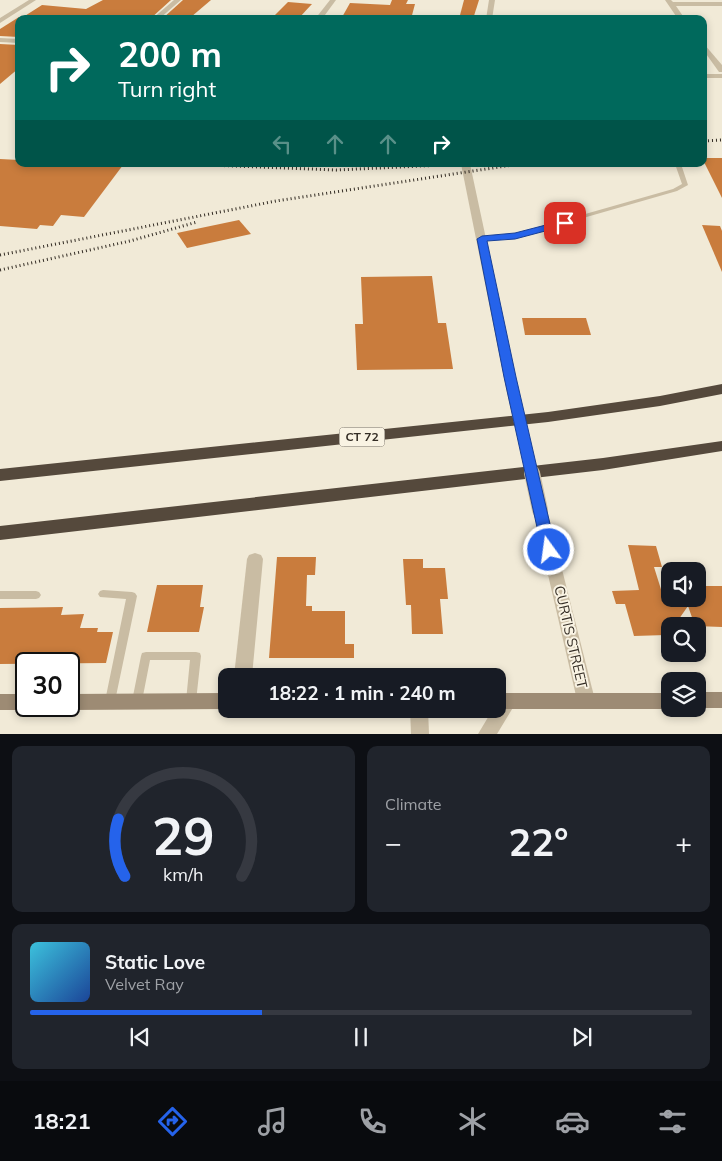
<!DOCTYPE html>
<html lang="en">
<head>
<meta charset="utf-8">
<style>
  body { margin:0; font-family:Mulish,sans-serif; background:#20242c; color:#f1f3f6; height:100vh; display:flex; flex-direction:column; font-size:19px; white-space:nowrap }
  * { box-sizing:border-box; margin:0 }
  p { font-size:16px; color:#9ea1a6 }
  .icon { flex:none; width:28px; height:28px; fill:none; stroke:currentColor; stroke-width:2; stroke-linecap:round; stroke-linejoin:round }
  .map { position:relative; height:734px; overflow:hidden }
  .panel { display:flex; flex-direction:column; gap:12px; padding:12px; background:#0d0f14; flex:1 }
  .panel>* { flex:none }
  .top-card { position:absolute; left:15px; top:15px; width:692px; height:152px; border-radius:10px; box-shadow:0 2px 8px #0003; background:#00695c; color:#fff; overflow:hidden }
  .buttons { position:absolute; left:661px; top:562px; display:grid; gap:10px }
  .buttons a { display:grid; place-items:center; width:45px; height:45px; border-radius:10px; background:#171b24; box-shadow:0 2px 8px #0003; font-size:25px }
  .speed { position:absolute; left:15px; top:652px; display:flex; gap:10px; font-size:25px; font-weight:700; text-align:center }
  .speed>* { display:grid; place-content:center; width:65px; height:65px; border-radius:50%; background:#171b24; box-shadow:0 2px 8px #0003; line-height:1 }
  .speed .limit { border:2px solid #111; border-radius:8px; background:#fff; color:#111 }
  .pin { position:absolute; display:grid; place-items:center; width:42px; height:42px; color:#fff; margin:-21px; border-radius:10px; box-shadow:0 2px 8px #0006 }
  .me { position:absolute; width:55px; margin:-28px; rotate:346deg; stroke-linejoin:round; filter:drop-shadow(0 0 4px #0008) }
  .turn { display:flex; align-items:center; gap:18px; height:105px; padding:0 20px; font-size:22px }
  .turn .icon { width:65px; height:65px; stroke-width:2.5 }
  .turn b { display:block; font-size:35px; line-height:42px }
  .lanes { display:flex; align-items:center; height:48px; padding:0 20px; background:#0003; justify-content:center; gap:25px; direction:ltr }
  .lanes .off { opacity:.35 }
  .big { font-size:38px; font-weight:700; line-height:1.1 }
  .panel .card { flex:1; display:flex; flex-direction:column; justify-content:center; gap:8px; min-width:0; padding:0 18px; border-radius:10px; background:#20242c }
  .panel .dial { align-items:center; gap:0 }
  .dial svg { height:130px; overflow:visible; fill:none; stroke:#363941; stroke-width:7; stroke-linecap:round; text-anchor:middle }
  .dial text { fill:#f1f3f6; stroke:none }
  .song { display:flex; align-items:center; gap:15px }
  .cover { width:60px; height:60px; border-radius:8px; background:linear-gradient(135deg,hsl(190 70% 55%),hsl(220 70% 35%)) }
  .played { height:5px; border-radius:2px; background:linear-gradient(90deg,#2563eb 35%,#363941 35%) }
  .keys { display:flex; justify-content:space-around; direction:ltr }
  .heat { display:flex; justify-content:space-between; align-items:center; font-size:28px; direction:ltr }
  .panel .tiles { flex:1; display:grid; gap:12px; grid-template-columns:1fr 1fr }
  .card:last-child { grid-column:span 2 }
  .trip { position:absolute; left:218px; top:668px; width:288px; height:50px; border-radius:10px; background:#171b24; box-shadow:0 2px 8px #0003; font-weight:700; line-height:50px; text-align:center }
  .tab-bar { display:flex; height:80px; justify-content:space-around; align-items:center; background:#090b0e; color:#9ea1a6 }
  .tab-bar .icon { width:35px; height:35px }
  .tab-bar .on { color:#2563eb }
  .tab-bar b { font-size:22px; color:#f1f3f6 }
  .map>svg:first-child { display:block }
  .building { fill:#c97c3d }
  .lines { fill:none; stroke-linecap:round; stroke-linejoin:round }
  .service { fill:#c9bca3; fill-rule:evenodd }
  .minor { fill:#c9bca3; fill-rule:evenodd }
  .tertiary { fill:#c9bca3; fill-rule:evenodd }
  .secondary { fill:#9d8b74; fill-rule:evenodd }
  .motorway { fill:#55493c; fill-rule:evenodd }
  .rail { stroke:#342d25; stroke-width:3; stroke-dasharray:1 3; stroke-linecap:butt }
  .minor-bridge-far1 { stroke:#c9bca3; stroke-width:12 }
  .minor-bridge { stroke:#c9bca3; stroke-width:16 }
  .route { fill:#2563eb; stroke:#184099 }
  .labels { text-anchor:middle; stroke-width:4; stroke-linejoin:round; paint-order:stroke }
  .shield { fill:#f9f3e3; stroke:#6f685e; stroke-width:1 }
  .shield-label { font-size:12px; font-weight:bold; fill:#342d25 }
  .street-label { font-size:14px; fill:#342d25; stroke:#f9f3e3 }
</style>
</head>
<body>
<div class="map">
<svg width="722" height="734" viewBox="0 0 722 734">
  <rect width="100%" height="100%" fill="#f1ead7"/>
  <!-- building -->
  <g class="building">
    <path d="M103 0H171L150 19H20L42 5 86 9Z"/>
    <path d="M183 0H211L191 17 162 19Z"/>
    <path d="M392 0H408L406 4H415L411 19H341L350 3 390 5Z"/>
    <path d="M464 0H479L473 19H459Z"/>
    <path d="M288 2 312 4 298 19H271Z"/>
    <path d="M19 17V37L0 36V29Z"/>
    <path d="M0 44 19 45V68L0 84Z"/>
    <path d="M704 158H722V198L704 162Z"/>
    <path d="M0 159 19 160V164L123 165 84 217 61 215 53 226 40 225 37 229 0 226Z"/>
    <path d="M239 220 251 234 187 248 177 233Z"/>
    <path d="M702 225 720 226 722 231V272Z"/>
    <path d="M432 276 438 323H446L453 369 357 370 355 324H363L361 277Z"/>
    <path d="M522 318H586L591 335H525Z"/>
    <path d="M628 545 656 546 662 567H654L664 599H698V592H703L701 586H722V627L695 626 688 606 674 626H670V629H664L666 635 634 636 625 604H616L612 591 639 590Z"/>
    <path d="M277 557H316L315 575H307L306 606H312V611H345V644H354V658H269Z"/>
    <path d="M403 559H423V568H445L448 599H440L443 634H412L411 605H406Z"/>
    <path d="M157 585H203L200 607H204L199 632H147Z"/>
    <path d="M63 607 61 615 84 614 80 628H98L97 632H113L106 663 0 664V608Z"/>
  </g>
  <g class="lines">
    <!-- service -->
    <g class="service">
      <path d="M675 164H681L688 185 677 191 517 237 482 241 479 239 482 237 515 234 673 189 682 184Z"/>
      <path d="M103 590 132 592 135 593 137 596 115 701 114 704 110 706 106 704 105 701 126 599 100 597 98 594 100 591Z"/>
      <path d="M0 591H36L39 592 41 595 39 598 36 599H0Z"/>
      <path d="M146 652H196L200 653 201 656 196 701 195 704 191 706 187 704 186 701 190 660H150L142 701 141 704 137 706 133 704 132 701 141 656 142 653Z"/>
    </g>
    <!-- minor -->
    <g class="minor">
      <path d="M174 0H181L159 19H152Z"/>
      <path d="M330 0H336L322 19H315Z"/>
      <path d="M489 0H495L492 19H486Z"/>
      <path d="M665 0H671L673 2H722V6H676L685 19H678Z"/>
      <path d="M704 44 722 65V72H719L704 51Z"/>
      <path d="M461 164H470L518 388 512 392 506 388Z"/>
      <path d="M540 505 545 506 547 510 595 700 592 705 586 708 580 705 577 700 533 510 535 506Z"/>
      <path d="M255 553 261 555 263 559 252 676H234L247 559 249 555Z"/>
      <path d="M508 693 514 696 517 701 497 734H478L493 709H496C496 701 501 696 508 693Z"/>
      <path d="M410 709H428L429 734H411Z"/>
    </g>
    <!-- tertiary -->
    <g class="tertiary">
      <path d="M29 0H36L0 23V18Z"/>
      <path d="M0 38 19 39V43L0 42Z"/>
      <rect x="704" y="74" width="18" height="4"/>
    </g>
    <!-- secondary -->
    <g class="secondary">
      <rect x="698" y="692" width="24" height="16"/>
      <path d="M226 693V709L69 710 62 706H69V694Z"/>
      <rect x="496" y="693" width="174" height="16"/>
      <path d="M0 694H26V706H33L26 710H0Z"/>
    </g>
    <!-- motorway -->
    <g class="motorway">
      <path d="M722 384V394L660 406 548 422 0 481V469L548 412 660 396Z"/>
      <path d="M722 441V451L603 470 0 540V526L603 458Z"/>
    </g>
    <!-- rail -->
    <g class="rail">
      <path d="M704 141 722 140"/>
      <path d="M208 165 336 170 464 164"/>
      <path d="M0 255 276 201 519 164"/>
      <path d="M0 270 130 241 197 222"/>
    </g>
    <!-- minor-bridge-far1 -->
    <path class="minor-bridge-far1" d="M512 388 532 474"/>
    <!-- minor-bridge -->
    <path class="minor-bridge" d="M532 473 540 510"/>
  </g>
  <!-- route -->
  <path class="route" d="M565 220 568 221V225L515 239 487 241 516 377 556 550 549 555 542 550 504 377 477 239 482 236 515 233Z"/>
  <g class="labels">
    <!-- shield labels -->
    <rect class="shield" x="339.5" y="427.5" width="45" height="19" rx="4"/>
    <g class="shield-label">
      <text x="362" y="441">CT 72</text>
    </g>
    <!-- street labels -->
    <g class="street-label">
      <text transform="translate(571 637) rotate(77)" y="5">CURTIS STREET</text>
    </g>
  </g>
</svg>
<div class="buttons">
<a><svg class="icon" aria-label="sound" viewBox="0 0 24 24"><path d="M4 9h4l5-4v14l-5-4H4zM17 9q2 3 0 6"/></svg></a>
<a><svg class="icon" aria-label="search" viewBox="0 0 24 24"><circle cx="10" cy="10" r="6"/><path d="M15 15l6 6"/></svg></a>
<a><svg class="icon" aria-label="layers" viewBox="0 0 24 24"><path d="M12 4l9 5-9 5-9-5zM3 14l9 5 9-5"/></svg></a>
</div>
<div class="speed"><div class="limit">30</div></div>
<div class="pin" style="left:565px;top:223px;background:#d93025"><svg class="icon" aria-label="arrive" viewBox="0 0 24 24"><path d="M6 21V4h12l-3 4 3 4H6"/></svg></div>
<svg class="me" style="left:549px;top:550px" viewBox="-20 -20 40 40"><circle r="17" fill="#2563eb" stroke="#fff" stroke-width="3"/><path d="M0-11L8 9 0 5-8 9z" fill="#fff"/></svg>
<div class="trip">18:22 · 1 min · 240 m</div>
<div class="top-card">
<div class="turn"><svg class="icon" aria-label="right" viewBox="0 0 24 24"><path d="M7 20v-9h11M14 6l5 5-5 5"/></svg><div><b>200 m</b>Turn right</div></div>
<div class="lanes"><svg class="icon off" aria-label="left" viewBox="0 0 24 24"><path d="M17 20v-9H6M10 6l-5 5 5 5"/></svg><svg class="icon off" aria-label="ahead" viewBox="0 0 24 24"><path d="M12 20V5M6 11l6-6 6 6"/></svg><svg class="icon off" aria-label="ahead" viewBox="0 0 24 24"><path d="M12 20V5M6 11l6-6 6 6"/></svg><svg class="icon" aria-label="right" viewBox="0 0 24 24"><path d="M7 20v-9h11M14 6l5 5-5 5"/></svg></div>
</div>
</div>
<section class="panel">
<div class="tiles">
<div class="card dial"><svg viewBox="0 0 100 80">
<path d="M14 69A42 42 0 1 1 86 69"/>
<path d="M14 69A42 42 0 0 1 10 34" stroke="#2563eb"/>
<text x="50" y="56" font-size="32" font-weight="700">29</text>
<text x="50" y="72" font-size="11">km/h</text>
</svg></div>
<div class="card"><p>Climate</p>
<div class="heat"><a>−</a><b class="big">22°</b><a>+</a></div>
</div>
<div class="card">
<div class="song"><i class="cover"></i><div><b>Static Love</b><p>Velvet Ray</p></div></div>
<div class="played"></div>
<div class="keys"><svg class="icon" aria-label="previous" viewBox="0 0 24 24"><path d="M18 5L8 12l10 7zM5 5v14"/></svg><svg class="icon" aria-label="pause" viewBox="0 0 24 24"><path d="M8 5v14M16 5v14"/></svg><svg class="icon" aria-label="next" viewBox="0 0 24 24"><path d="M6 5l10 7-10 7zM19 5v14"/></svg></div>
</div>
</div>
</section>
<nav class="tab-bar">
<b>18:21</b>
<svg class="icon on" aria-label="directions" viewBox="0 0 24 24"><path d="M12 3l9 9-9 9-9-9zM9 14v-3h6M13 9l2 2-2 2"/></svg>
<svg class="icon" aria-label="music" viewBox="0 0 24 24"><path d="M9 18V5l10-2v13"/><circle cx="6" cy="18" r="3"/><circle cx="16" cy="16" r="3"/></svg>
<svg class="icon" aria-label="phone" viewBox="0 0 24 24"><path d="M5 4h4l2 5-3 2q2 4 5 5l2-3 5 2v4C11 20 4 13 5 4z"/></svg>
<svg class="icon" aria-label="climate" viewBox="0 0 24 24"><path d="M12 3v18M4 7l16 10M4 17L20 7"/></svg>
<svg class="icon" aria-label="car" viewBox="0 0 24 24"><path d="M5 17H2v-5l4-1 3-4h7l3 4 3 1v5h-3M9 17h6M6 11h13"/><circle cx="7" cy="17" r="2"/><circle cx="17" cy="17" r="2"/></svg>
<svg class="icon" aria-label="filters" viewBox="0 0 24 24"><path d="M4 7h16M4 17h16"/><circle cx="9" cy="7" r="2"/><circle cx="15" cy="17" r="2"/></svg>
</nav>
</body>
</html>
